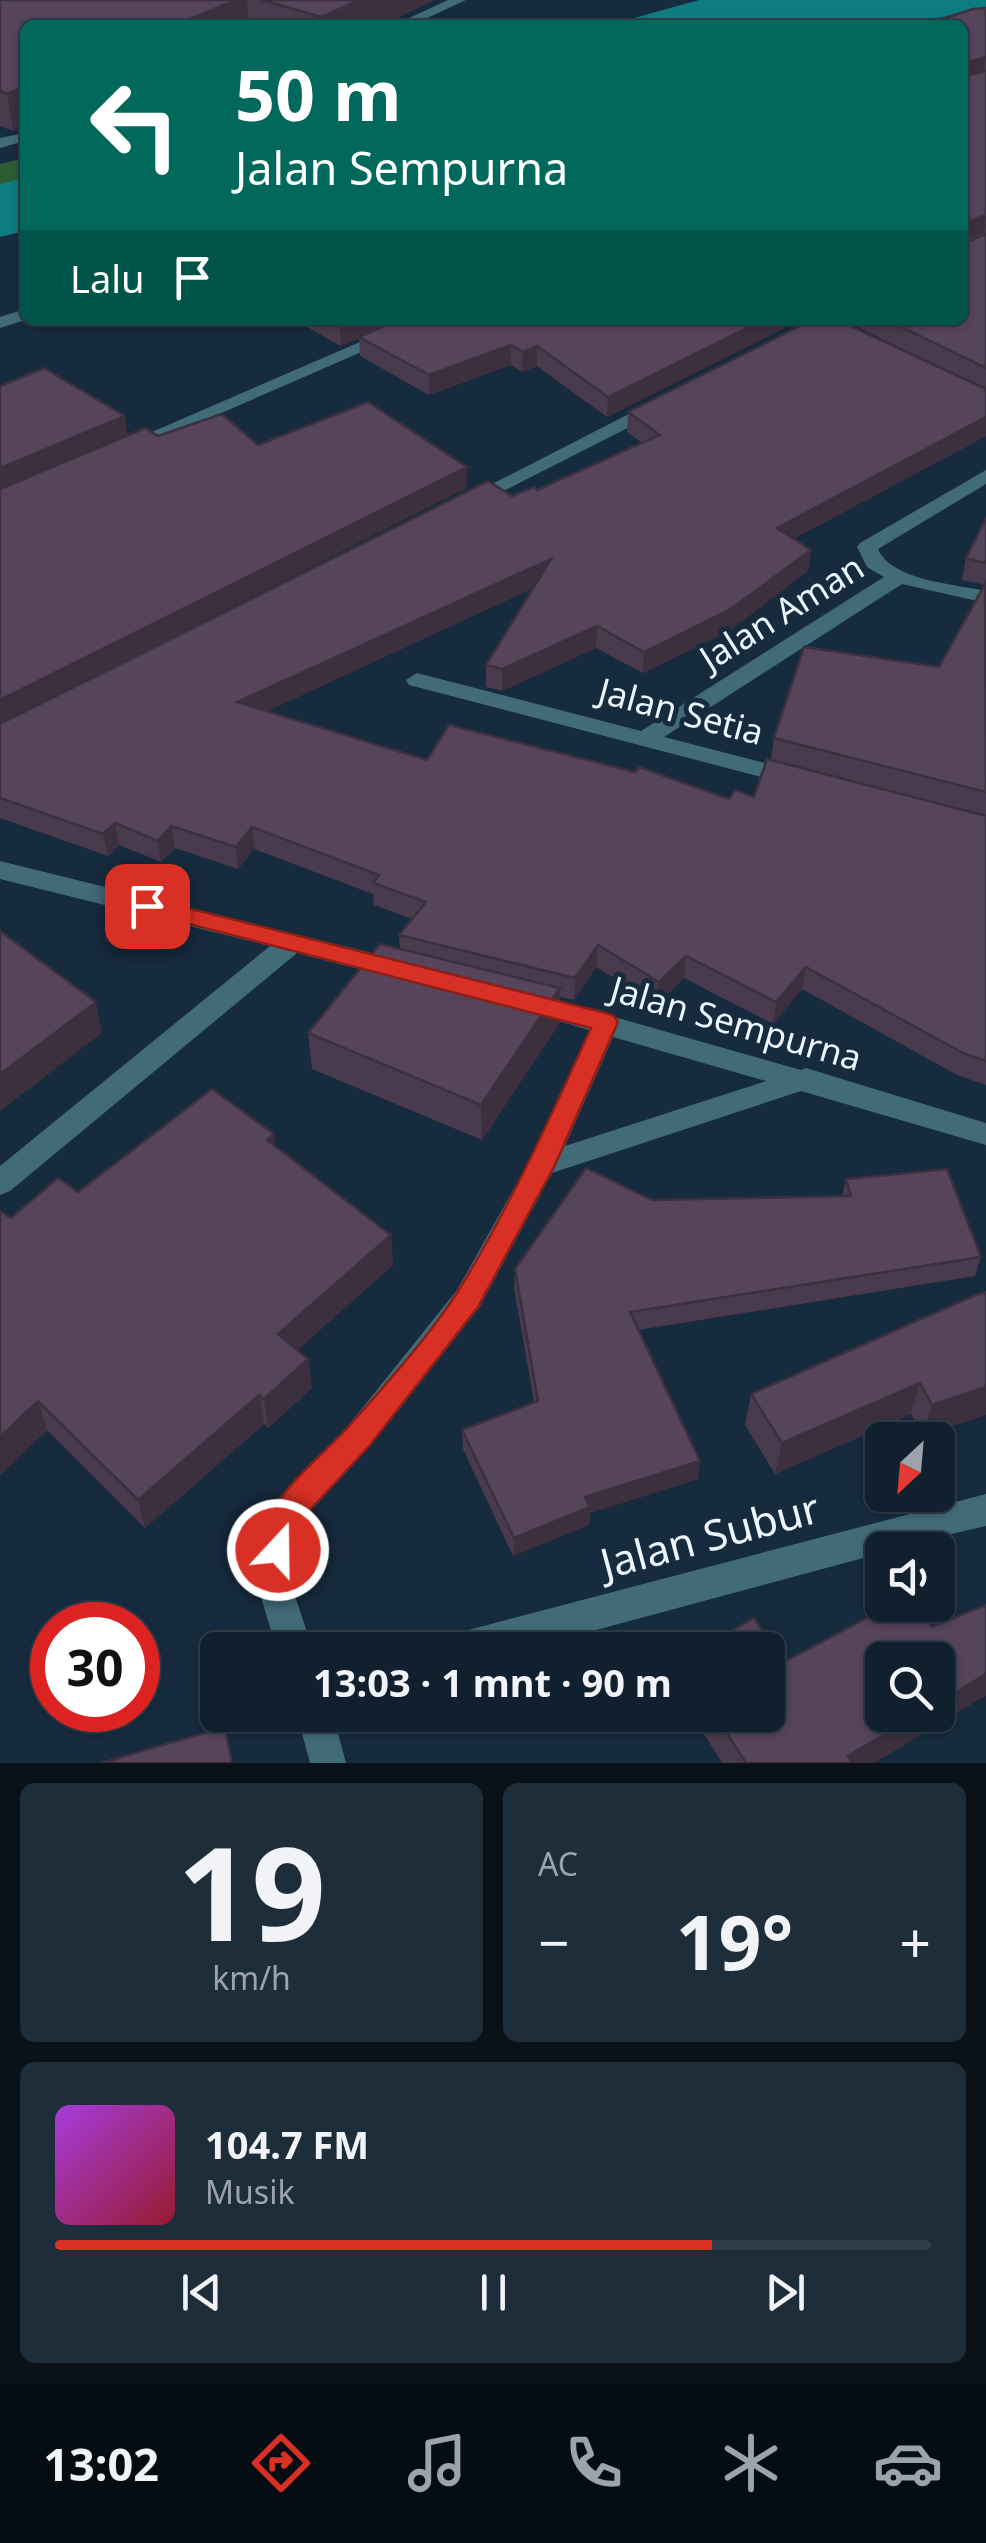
<!DOCTYPE html>
<html lang="id">
<head>
<meta charset="utf-8">
<style>
  body { margin:0; font-family:"Noto Sans",sans-serif; background:#1e2d3a; color:#f1f3f6; height:100vh; display:flex; flex-direction:column; font-size:38px; white-space:nowrap }
  * { box-sizing:border-box; margin:0 }
  p { font-size:32px; color:#9ca3aa }
  .icon { flex:none; width:55px; height:55px; fill:none; stroke:currentColor; stroke-width:2; stroke-linecap:round; stroke-linejoin:round }
  .map { position:relative; height:1763px; overflow:hidden }
  .drawer { display:flex; flex-direction:column; gap:20px; padding:20px; background:#091219; flex:1 }
  .drawer>* { flex:none }
  .guide { position:absolute; left:20px; top:20px; width:948px; height:305px; border-radius:15px; box-shadow:0 2px 8px #0004,0 0 0 2px #303e4a; background:#00695c; color:#fff; overflow:hidden }
  .needle { width:65px; rotate:206deg }
  .controls { position:absolute; left:865px; top:1422px; display:grid; gap:20px }
  .controls a { display:grid; place-items:center; width:90px; height:90px; border-radius:15px; background:#10202e; box-shadow:0 2px 8px #0004,0 0 0 2px #303e4a; font-size:50px }
  .speed { position:absolute; left:30px; top:1602px; display:flex; gap:20px; font-size:50px; font-weight:700; text-align:center }
  .speed>* { display:grid; place-content:center; width:130px; height:130px; border-radius:50%; background:#10202e; box-shadow:0 2px 8px #0004,0 0 0 2px #303e4a; line-height:1 }
  .speed .limit { border:15px solid #d22; background:#fff; color:#111 }
  .pin { position:absolute; display:grid; place-items:center; width:85px; height:85px; color:#fff; margin:-42px; border-radius:20px; box-shadow:0 5px 15px #0006 }
  .me { position:absolute; width:110px; margin:-55px; rotate:21deg; stroke-linejoin:round; filter:drop-shadow(0 0 8px #0008) }
  .turn { display:flex; align-items:center; gap:35px; height:210px; padding:0 50px; font-size:45px }
  .turn .icon { width:130px; height:130px; stroke-width:2.5 }
  .turn b { display:block; font-size:70px; line-height:85px }
  .then { display:flex; align-items:center; height:95px; padding:0 50px; background:#0003; gap:20px; font-size:38px }
  .big { font-size:75px; font-weight:700; line-height:1.1 }
  .drawer .card { flex:1; display:flex; flex-direction:column; justify-content:center; gap:15px; min-width:0; padding:0 35px; border-radius:15px; background:#1e2d3a }
  .drawer .dial { align-items:center; gap:0 }
  .dial b { font-size:130px; line-height:1 }
  .song { display:flex; align-items:center; gap:30px }
  .cover { width:120px; height:120px; border-radius:15px; background:linear-gradient(135deg,hsl(280 70% 55%),hsl(350 70% 35%)) }
  .played { height:10px; border-radius:5px; background:linear-gradient(90deg,#d93025 75%,#303e4a 75%) }
  .keys { display:flex; justify-content:space-around; direction:ltr }
  .heat { display:flex; justify-content:space-between; align-items:center; font-size:55px; direction:ltr }
  .drawer .tiles { flex:1; display:grid; gap:20px; grid-template-columns:1fr 1fr }
  .card:last-child { grid-column:span 2 }
  .trip { position:absolute; left:200px; top:1632px; width:585px; height:100px; border-radius:15px; background:#10202e; box-shadow:0 2px 8px #0004,0 0 0 2px #303e4a; font-weight:700; line-height:100px; text-align:center }
  .menu { display:flex; height:160px; justify-content:space-around; align-items:center; background:#060d12; color:#9ca3aa }
  .menu .icon { width:70px; height:70px }
  .menu .on { color:#d93025 }
  .menu b { font-size:45px; color:#f1f3f6 }
  .map>svg:first-child { display:block }
  .green { fill:#2c5c34 }
  .water { fill:#0e7d82 }
  .lines { fill:none; stroke-linecap:round; stroke-linejoin:round }
  .river { fill:#0e7d82; fill-rule:evenodd }
  .minor { fill:#416b77; fill-rule:evenodd }
  .wall { fill:#4a3a4d }
  .shaded-wall { fill:#3c303f }
  .building { fill:#56445a; stroke:#3c303f; stroke-width:2.5 }
  .route { fill:#d93025; stroke:#8d1f18; stroke-width:2.5 }
  .labels { text-anchor:middle; stroke-width:10; stroke-linejoin:round; paint-order:stroke }
  .street-label { font-size:35px; fill:#eef6fd; stroke:#162b3e }
  .near-street-label { font-size:42px; fill:#eef6fd; stroke:#162b3e }
</style>
</head>
<body>
<div class="map">
<svg width="986" height="1763" viewBox="0 0 986 1763">
  <rect width="100%" height="100%" fill="#162b3e"/>
  <!-- green -->
  <path class="green" d="M25 158V205L0 215V164Z"/>
  <!-- water -->
  <path class="water" d="M699 0H986V15L933 18 913 25H609Z"/>
  <g class="lines">
    <!-- river -->
    <path class="river" d="M25 178V231L0 237V184Z"/>
    <!-- minor -->
    <g class="minor">
      <path d="M448 0H466L412 25H394Z"/>
      <path d="M25 133V141L0 148V138Z"/>
      <path d="M962 226 986 234V245L962 237Z"/>
      <path d="M25 309V320L0 328V317Z"/>
      <path d="M411 320H435L134 451H120L117 447Z"/>
      <path d="M656 400 663 402V410L476 505H462L459 501Z"/>
      <path d="M986 470V484L878 549C892 581 955 584 986 591V603L902 584 664 737 800 772 804 777 800 782 792 785 409 685 406 680 417 673 641 731 884 577 867 567 857 547 860 543Z"/>
      <path d="M0 861 408 962 412 969 408 976 399 979 297 953 10 1191 0 1195V1166L270 946 0 879Z"/>
      <path d="M530 993 801 1070 806 1068 986 1123V1145L801 1091 552 1173 479 1308 370 1446 298 1525 290 1581 313 1650H277L256 1581 270 1507 348 1426 457 1290 529 1162 589 1030 521 1010 517 1003 521 996ZM613 1037 766 1081 565 1146Z"/>
      <path d="M986 1494V1526L882 1550V1553L522 1650H439L445 1638 457 1633Z"/>
      <path d="M297 1715H333L346 1763H310Z"/>
    </g>
  </g>
  <!-- wall -->
  <g class="wall">
    <path d="M0 0H434L382 25H25L13 131 0 126Z"/>
    <path d="M986 8V234L985 233 965 241 967 242 986 234V436L793 539 811 550 808 571 729 631 643 673 596 648 502 691 486 687V665L533 588 267 711 427 760 729 799 754 797 986 816V1085L957 1075 802 989 773 1024 684 978 657 1004 596 967 574 1000 560 997 559 1024 482 1140 312 1069 308 1033 400 949 399 935 412 919 374 905 373 894 254 849 238 869 175 848 161 862 119 845 108 856 0 818V724L512 496 537 490 642 443 627 432 628 412 951 373 844 320H962V25Z"/>
    <path d="M294 320H800L607 417 537 366 522 372 511 365 429 395 360 356 359 338 341 346Z"/>
    <path d="M986 518V815L771 760 774 738 939 667 985 585 962 580 966 558Z"/>
    <path d="M274 1134 275 1146 391 1235 393 1265 297 1350 308 1359 312 1388 268 1428 264 1424 145 1528 47 1430 0 1475 11 1218 78 1192Z"/>
    <path d="M846 1179 981 1257 975 1276 638 1330 700 1461 698 1479 590 1513 589 1525 513 1556 463 1449 462 1430 534 1402 514 1288 515 1269 652 1200 842 1196Z"/>
    <path d="M978 1294 923 1436 911 1414 775 1474 745 1425 751 1394Z"/>
    <path d="M932 1627 986 1695 874 1763H722L692 1715H768L784 1662Z"/>
  </g>
  <!-- shaded-wall -->
  <g class="shaded-wall">
    <path d="M236 0H247L249 25H175Z"/>
    <path d="M359 0H434L382 25H322V17Z"/>
    <path d="M986 57 985 73 962 81V64Z"/>
    <path d="M25 86V126L13 131 7 94Z"/>
    <path d="M986 215 985 233 962 242 964 224Z"/>
    <path d="M354 320H401L341 346 340 326Z"/>
    <path d="M763 320H800L607 417 608 397Z"/>
    <path d="M511 345V365L429 395V375Z"/>
    <path d="M537 346V366L522 372 523 352Z"/>
    <path d="M125 416 128 436 0 491V468Z"/>
    <path d="M986 417V436L774 549 777 528Z"/>
    <path d="M467 467V488L0 724V700Z"/>
    <path d="M811 550 808 571 729 631 643 673 644 652Z"/>
    <path d="M551 559 550 580 240 724 237 702Z"/>
    <path d="M597 626 596 648 502 691V669Z"/>
    <path d="M115 823 119 845 108 856 103 834Z"/>
    <path d="M171 826 175 848 161 862 158 841Z"/>
    <path d="M252 827 254 849 238 869 236 847Z"/>
    <path d="M598 945 596 967 574 1000 575 978Z"/>
    <path d="M686 956 684 978 657 1004 659 982Z"/>
    <path d="M806 967 802 989 773 1024 776 1002Z"/>
    <path d="M560 988 559 1024 482 1140 481 1105Z"/>
    <path d="M96 1002 102 1033 0 1111V1074Z"/>
    <path d="M274 1134 277 1164 267 1140Z"/>
    <path d="M391 1235 393 1265 283 1363 278 1334Z"/>
    <path d="M308 1359 312 1388 268 1428 264 1399Z"/>
    <path d="M920 1383 911 1414 775 1474 782 1443Z"/>
    <path d="M986 1387V1415L923 1436 932 1405Z"/>
    <path d="M259 1395 264 1424 145 1528 138 1500Z"/>
    <path d="M38 1401 47 1430 0 1475V1437Z"/>
    <path d="M700 1461 698 1479 590 1513 589 1525 513 1556 514 1538 585 1497Z"/>
    <path d="M986 1674V1695L874 1763H845L848 1756 917 1715H938V1703Z"/>
  </g>
  <!-- building -->
  <g class="building">
    <path d="M0 0H236L175 25H25V86L7 94 0 91Z"/>
    <path d="M262 0H359L322 17Z"/>
    <path d="M986 8V57L962 64V25H923L973 9Z"/>
    <path d="M962 68 966 76 986 71V215L964 224 962 233Z"/>
    <path d="M986 234V368L887 320H962V239L967 242Z"/>
    <path d="M329 320H354L340 326Z"/>
    <path d="M398 320H763L608 397 537 346 523 352 511 345 429 375 359 337Z"/>
    <path d="M812 320H838L986 389V417L777 528 811 550 731 609 644 652 597 626 502 669 486 665 551 559 237 702 427 760 449 725 635 772 639 767 729 799 735 790 754 797 767 759 986 816V1061L963 1053 806 967 776 1002 686 956 659 982 598 945 575 978 399 935 426 902 373 883 379 875 252 827 236 847 171 826 158 841 115 823 103 834 0 798V724L488 481 512 496 534 487 537 490 660 435 628 412Z"/>
    <path d="M44 368 125 416 0 468V386Z"/>
    <path d="M368 402 467 467 0 700V489L145 428 158 436 222 414 258 445Z"/>
    <path d="M986 518V563L966 558Z"/>
    <path d="M985 584 986 792 774 738 804 647 939 667Z"/>
    <path d="M0 931 96 1002 0 1074Z"/>
    <path d="M380 944 560 988 481 1105 308 1033Z"/>
    <path d="M212 1089 274 1134 267 1140 391 1235 278 1334 308 1359 264 1399 259 1395 138 1500 38 1401 0 1437V1211L11 1218 58 1178 78 1192Z"/>
    <path d="M586 1168 652 1200 851 1196 846 1179 947 1169 981 1257 630 1312 700 1461 585 1497 590 1507 514 1538 462 1430 538 1401 515 1269Z"/>
    <path d="M986 1292V1387L932 1405 920 1383 782 1443 751 1394 978 1294Z"/>
    <path d="M891 1605H916L932 1627 986 1605V1674L938 1703V1660H882V1715H917L848 1756 852 1762 850 1763H746L715 1715H768V1650H698L754 1618 784 1662Z"/>
    <path d="M225 1727 232 1763H101Z"/>
  </g>
  <!-- route -->
  <path class="route" d="M147 898 606 1013 614 1016 618 1022 555 1165 478 1307 370 1445 296 1525 288 1560 278 1564 267 1560C245 1512 322 1458 350 1425 385 1385 433 1332 460 1288 511 1205 551 1116 591 1028L139 911 135 906 139 900Z"/>
  <g class="labels">
    <!-- street labels -->
    <g class="street-label">
      <text transform="translate(782 613) rotate(-32)" y="12">Jalan Aman</text>
      <text transform="translate(681 712) rotate(15)" y="12">Jalan Setia</text>
      <text transform="translate(736 1024) rotate(16)" y="12">Jalan Sempurna</text>
    </g>
    <!-- near-street labels -->
    <g class="near-street-label">
      <text transform="translate(710 1536) rotate(-15)" y="15">Jalan Subur</text>
    </g>
  </g>
</svg>
<div class="controls">
<a><svg class="needle" viewBox="-14 -14 28 28"><path d="M0-13l5 13h-10z" fill="#e53935"/><path d="M0 13l5-13h-10z" fill="#9ca3aa"/></svg></a>
<a><svg class="icon" aria-label="sound" viewBox="0 0 24 24"><path d="M4 9h4l5-4v14l-5-4H4zM17 9q2 3 0 6"/></svg></a>
<a><svg class="icon" aria-label="search" viewBox="0 0 24 24"><circle cx="10" cy="10" r="6"/><path d="M15 15l6 6"/></svg></a>
</div>
<div class="speed"><div class="limit">30</div></div>
<div class="pin" style="left:147px;top:906px;background:#d93025"><svg class="icon" aria-label="arrive" viewBox="0 0 24 24"><path d="M6 21V4h12l-3 4 3 4H6"/></svg></div>
<svg class="me" style="left:278px;top:1550px" viewBox="-20 -20 40 40"><circle r="17" fill="#d93025" stroke="#fff" stroke-width="3"/><path d="M0-11L8 9 0 5-8 9z" fill="#fff"/></svg>
<div class="trip">13:03 · 1 mnt · 90 m</div>
<div class="guide">
<div class="turn"><svg class="icon" aria-label="left" viewBox="0 0 24 24"><path d="M17 20v-9H6M10 6l-5 5 5 5"/></svg><div><b>50 m</b>Jalan Sempurna</div></div>
<div class="then">Lalu<svg class="icon" aria-label="arrive" viewBox="0 0 24 24"><path d="M6 21V4h12l-3 4 3 4H6"/></svg></div>
</div>
</div>
<section class="drawer">
<div class="tiles">
<div class="card dial"><b>19</b><p>km/h</p></div>
<div class="card"><p>AC</p>
<div class="heat"><a>−</a><b class="big">19°</b><a>+</a></div>
</div>
<div class="card">
<div class="song"><i class="cover"></i><div><b>104.7 FM</b><p>Musik</p></div></div>
<div class="played"></div>
<div class="keys"><svg class="icon" aria-label="previous" viewBox="0 0 24 24"><path d="M18 5L8 12l10 7zM5 5v14"/></svg><svg class="icon" aria-label="pause" viewBox="0 0 24 24"><path d="M8 5v14M16 5v14"/></svg><svg class="icon" aria-label="next" viewBox="0 0 24 24"><path d="M6 5l10 7-10 7zM19 5v14"/></svg></div>
</div>
</div>
</section>
<nav class="menu">
<b>13:02</b>
<svg class="icon on" aria-label="directions" viewBox="0 0 24 24"><path d="M12 3l9 9-9 9-9-9zM9 14v-3h6M13 9l2 2-2 2"/></svg>
<svg class="icon" aria-label="music" viewBox="0 0 24 24"><path d="M9 18V5l10-2v13"/><circle cx="6" cy="18" r="3"/><circle cx="16" cy="16" r="3"/></svg>
<svg class="icon" aria-label="phone" viewBox="0 0 24 24"><path d="M5 4h4l2 5-3 2q2 4 5 5l2-3 5 2v4C11 20 4 13 5 4z"/></svg>
<svg class="icon" aria-label="climate" viewBox="0 0 24 24"><path d="M12 3v18M4 7l16 10M4 17L20 7"/></svg>
<svg class="icon" aria-label="car" viewBox="0 0 24 24"><path d="M5 17H2v-5l4-1 3-4h7l3 4 3 1v5h-3M9 17h6M6 11h13"/><circle cx="7" cy="17" r="2"/><circle cx="17" cy="17" r="2"/></svg>
</nav>
</body>
</html>
